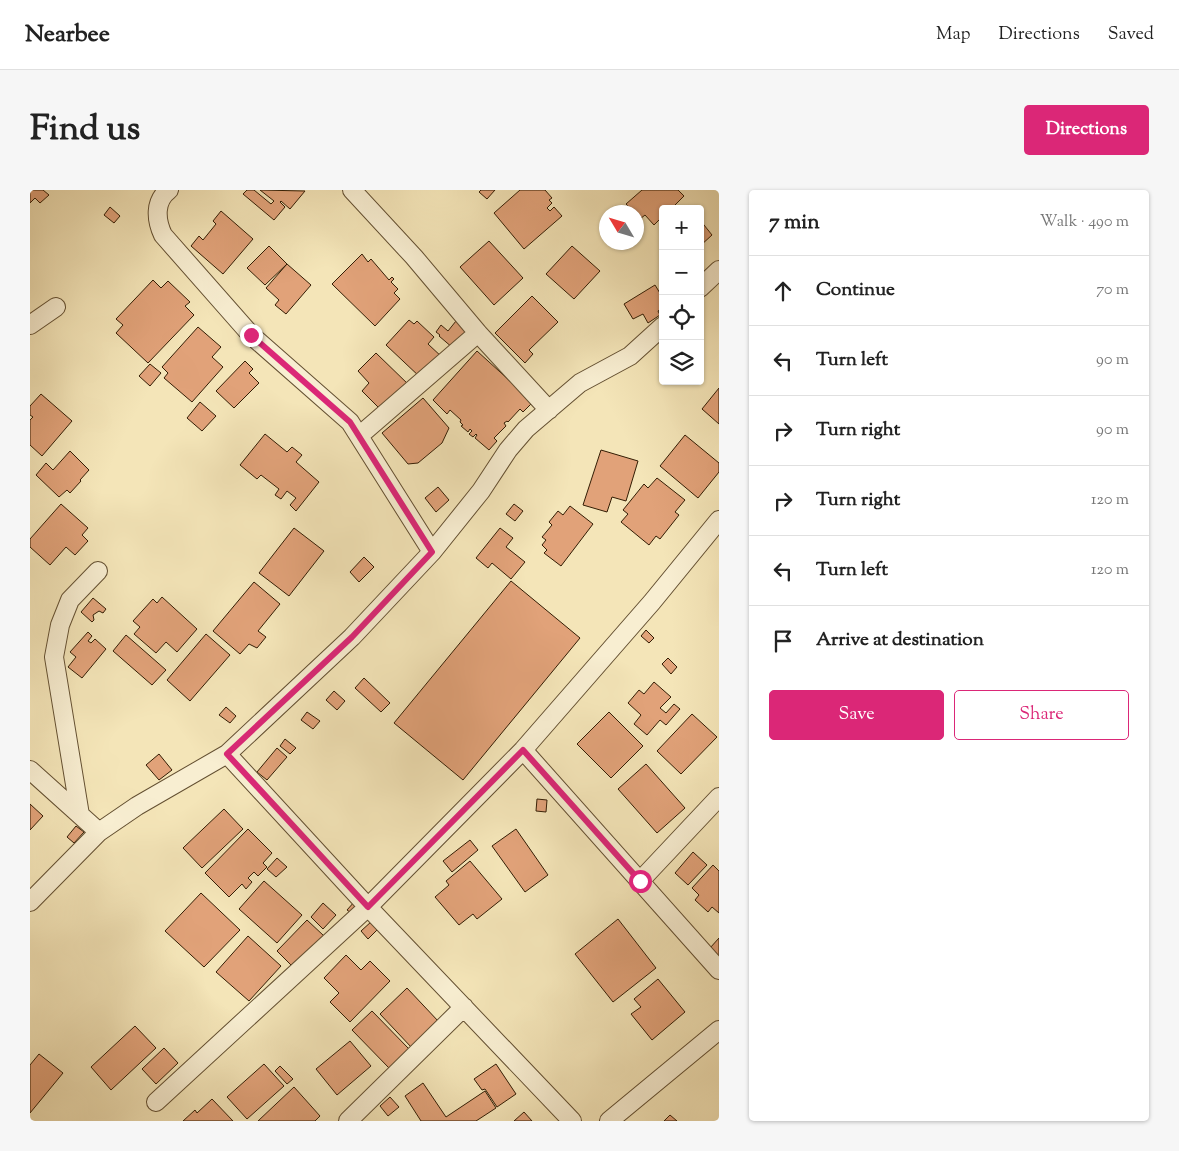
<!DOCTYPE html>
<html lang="en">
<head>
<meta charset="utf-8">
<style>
  :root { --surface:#fff; --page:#f6f6f6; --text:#222; --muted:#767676; --line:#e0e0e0; --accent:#db2777 }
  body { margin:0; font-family:"Sorts Mill Goudy",serif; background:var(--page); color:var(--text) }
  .controls { position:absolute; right:15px; top:15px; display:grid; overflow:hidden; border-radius:5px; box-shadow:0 1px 4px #0004 }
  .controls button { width:45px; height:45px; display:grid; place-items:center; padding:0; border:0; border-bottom:1px solid var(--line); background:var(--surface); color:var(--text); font:25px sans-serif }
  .compass { position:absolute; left:569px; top:15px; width:45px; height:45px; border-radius:50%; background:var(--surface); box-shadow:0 1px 4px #0004; rotate:308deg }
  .stop { position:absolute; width:15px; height:15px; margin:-11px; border:4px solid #db2777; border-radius:50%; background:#fff }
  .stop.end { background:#db2777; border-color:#fff; box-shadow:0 1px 5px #0008 }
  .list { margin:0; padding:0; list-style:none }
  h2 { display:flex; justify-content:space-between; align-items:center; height:65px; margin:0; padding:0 20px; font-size:21px }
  h2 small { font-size:16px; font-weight:400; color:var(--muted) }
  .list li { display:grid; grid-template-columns:32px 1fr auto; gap:15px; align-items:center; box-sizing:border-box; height:70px; padding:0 20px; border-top:1px solid var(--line) }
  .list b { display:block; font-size:19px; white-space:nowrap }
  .list em { font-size:16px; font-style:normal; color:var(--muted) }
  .actions { display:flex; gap:10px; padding:15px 20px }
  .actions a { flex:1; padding:11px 0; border:1px solid var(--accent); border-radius:5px; text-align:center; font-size:18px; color:var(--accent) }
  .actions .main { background:var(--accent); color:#fff }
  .icon { flex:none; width:28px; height:28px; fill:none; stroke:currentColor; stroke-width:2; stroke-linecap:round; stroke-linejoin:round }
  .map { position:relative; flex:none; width:689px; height:931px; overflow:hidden; border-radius:5px }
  header { display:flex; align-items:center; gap:30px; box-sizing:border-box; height:70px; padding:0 25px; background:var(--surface); border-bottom:1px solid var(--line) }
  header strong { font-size:24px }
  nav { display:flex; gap:28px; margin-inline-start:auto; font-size:18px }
  .intro { display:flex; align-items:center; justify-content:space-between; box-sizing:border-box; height:120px; padding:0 30px }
  h1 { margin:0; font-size:35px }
  .button { padding:12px 22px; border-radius:5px; background:var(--accent); color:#fff; font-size:18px; font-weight:700 }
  main { display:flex; gap:30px; padding:0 30px }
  aside { flex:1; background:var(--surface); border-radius:5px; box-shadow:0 1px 4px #0004 }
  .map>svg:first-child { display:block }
</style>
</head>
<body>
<header>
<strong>Nearbee</strong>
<nav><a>Map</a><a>Directions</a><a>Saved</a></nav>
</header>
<div class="intro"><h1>Find us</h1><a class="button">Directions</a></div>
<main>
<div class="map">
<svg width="689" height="931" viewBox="0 0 689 931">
  <rect width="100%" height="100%" fill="#f4e5b8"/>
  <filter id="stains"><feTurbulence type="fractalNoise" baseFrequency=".004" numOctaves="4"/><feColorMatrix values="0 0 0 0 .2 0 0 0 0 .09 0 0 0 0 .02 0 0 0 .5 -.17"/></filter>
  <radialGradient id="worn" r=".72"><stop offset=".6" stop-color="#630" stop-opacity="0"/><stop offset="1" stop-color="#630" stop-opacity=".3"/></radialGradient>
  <!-- building -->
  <path fill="#e1a279" stroke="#331d04" d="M 0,0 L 13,0 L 19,5 L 10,13 L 5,8 L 0,13 Z
    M 217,0 L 224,0 L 241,14 L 244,11 L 230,0 L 275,1 L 260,19 L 251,11 L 250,12 L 255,17 L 244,30 L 213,4 Z
    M 451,0 L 465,0 L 457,9 L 449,2 Z
    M 490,0 L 515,0 L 522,8 L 519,10 L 522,13 L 517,18 L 520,21 L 524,17 L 532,26 L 494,59 L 464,23 Z
    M 612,0 L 648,0 L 654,6 L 641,19 L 633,19 L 633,26 L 624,35 L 615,25 L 610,29 L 606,22 L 604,22 L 596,14 Z
    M 80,17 L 90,26 L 84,33 L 74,25 Z
    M 191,21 L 223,49 L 193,84 L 161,56 L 169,46 L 173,50 L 186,34 L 183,31 Z
    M 670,30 L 682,45 L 670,56 Z
    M 459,51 L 493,88 L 464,115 L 430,77 Z
    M 239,56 L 257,74 L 235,95 L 217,78 Z
    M 542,56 L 570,81 L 544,109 L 516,84 Z
    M 332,64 L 338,72 L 341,69 L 359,90 L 362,87 L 364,89 L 361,92 L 368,99 L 364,103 L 370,109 L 345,136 L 302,94 Z
    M 257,74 L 281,95 L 256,124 L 245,115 L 249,110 L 236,98 Z
    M 123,90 L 131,98 L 138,91 L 160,112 L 155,116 L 164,125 L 118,173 L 86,143 L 93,135 L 86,129 Z
    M 625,95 L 633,108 L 633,118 L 628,121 L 630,125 L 618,133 L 613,124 L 603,129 L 594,114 Z
    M 502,106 L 528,132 L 499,160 L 503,164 L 495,173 L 465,143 Z
    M 379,130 L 384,134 L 387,131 L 404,147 L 398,154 L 413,168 L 391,188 L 356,155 Z
    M 426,131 L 437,141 L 423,158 L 409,146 L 410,145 L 406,142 L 411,135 L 418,141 Z
    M 168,137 L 191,157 L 182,167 L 193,177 L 162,212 L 134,188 L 138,183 L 132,177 Z
    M 447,161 L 503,212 L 493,222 L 490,219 L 478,232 L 477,231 L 474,233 L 476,236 L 464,248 L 467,251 L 459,260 L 445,248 L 447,245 L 446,244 L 443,247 L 439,244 L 442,241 L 440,239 L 438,242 L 431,236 L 433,235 L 430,232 L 431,230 L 420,220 L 417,224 L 403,210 Z
    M 346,163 L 380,196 L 351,220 L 332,201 L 339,193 L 328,181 Z
    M 215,171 L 223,179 L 219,183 L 229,193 L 204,218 L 186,201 Z
    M 120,174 L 131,183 L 120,196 L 109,186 Z
    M 689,198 L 689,234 L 672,219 Z
    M 11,204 L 42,231 L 12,266 L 0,255 L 0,230 L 3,227 L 0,225 L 0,216 Z
    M 393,208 L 419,238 L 412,253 L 388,273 L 378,274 L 352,243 Z
    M 170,212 L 186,226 L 172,241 L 157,228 Z
    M 235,244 L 257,262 L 262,257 L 272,265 L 266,272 L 289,292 L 266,321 L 260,315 L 266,308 L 257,301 L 251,309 L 245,305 L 249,299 L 231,285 L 227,289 L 210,275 Z
    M 655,245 L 689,273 L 689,282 L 668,308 L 630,276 Z
    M 571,260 L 608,271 L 596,311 L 582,307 L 577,322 L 553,315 Z
    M 40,261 L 59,280 L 50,290 L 51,291 L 40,303 L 37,300 L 29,307 L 6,285 L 16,273 L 23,280 Z
    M 627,288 L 655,310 L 645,322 L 649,325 L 630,349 L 626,346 L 619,355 L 591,332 L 598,324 L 593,320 L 614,294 L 618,298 Z
    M 408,297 L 419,310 L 406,322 L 395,308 Z
    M 31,314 L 58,338 L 52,345 L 58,351 L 45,365 L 36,357 L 20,375 L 0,357 L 0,349 Z
    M 484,314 L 493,321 L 485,331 L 476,324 Z
    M 540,316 L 563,334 L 531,376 L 514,363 L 517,360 L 512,355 L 516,350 L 512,347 L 522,335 L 519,332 L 528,321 L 533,325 Z
    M 264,338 L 294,361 L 259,406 L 229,383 Z
    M 470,338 L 483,348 L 476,357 L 495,372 L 481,389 L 462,373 L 458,378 L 446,368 Z
    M 334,367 L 344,377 L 329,392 L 320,382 Z
    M 481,391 L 550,448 L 433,590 L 364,533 Z
    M 224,392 L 250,414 L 228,441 L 236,447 L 227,458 L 219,454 L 210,464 L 183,441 Z
    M 132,407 L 167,439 L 147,462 L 136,452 L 126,463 L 104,444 L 110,437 L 103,431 L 123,409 L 127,413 Z
    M 63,408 L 76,419 L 73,423 L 69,421 L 63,425 L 64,430 L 62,432 L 51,422 Z
    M 616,440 L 624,448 L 619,453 L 611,446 Z
    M 58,442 L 62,446 L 58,451 L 61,453 L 65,449 L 76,459 L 52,488 L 38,477 L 46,467 L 40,462 Z
    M 176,444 L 200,465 L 160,511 L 137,490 Z
    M 96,445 L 136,480 L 122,495 L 83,461 Z
    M 638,468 L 647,477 L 641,484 L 632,474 Z
    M 334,488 L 360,513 L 351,522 L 325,498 Z
    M 624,492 L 641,507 L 630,518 L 636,523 L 644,514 L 650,519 L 636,535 L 630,530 L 617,545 L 604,534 L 611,525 L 598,513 L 609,500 L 614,504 Z
    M 304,501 L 315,511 L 307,520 L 296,510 Z
    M 196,517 L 206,526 L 200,533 L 189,525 Z
    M 277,522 L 290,531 L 283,539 L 271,530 Z
    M 579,522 L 613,556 L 581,588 L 547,554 Z
    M 662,524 L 687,547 L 651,584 L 627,561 Z
    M 255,549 L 266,558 L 260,564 L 250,556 Z
    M 247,558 L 257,567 L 237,590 L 227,582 Z
    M 129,564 L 142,580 L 129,590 L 116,575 Z
    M 616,574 L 655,618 L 627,643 L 588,599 Z
    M 507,609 L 517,610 L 516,622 L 506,621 Z
    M 0,614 L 13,626 L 0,640 Z
    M 194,619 L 213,639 L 172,678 L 153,658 Z
    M 46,636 L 54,642 L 44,653 L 37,647 Z
    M 218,639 L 242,663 L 233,673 L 237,677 L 228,686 L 224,682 L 218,688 L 222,692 L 216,699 L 212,694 L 199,707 L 175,683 Z
    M 486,639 L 518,685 L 495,702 L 462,656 Z
    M 440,650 L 448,660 L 422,682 L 413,671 Z
    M 663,662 L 677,675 L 658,695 L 645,683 Z
    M 247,668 L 257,677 L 246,687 L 237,679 Z
    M 440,671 L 472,709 L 447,729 L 443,724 L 429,735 L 405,707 L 419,695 L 416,691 Z
    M 683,675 L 689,681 L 689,723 L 682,717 L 678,722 L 665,710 L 669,705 L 662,698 Z
    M 234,691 L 272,725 L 247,753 L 209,719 Z
    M 171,703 L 210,740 L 174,777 L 135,741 Z
    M 325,711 L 331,716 L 324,725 L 317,720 Z
    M 293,713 L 306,725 L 293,739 L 281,727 Z
    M 588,729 L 626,778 L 583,812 L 545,764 Z
    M 277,730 L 294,746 L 263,777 L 247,761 Z
    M 342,731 L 349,738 L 338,749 L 331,741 Z
    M 218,746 L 251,776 L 219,811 L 186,782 Z
    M 689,748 L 689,767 L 680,758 Z
    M 316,765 L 331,780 L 340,771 L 360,791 L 320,832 L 300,812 L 309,803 L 294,788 Z
    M 628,789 L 655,822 L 622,850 L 601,824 L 611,817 L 604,809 Z
    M 377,798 L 409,832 L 382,858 L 350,824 Z
    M 342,821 L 379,859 L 359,878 L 322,840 Z
    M 105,836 L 126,858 L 81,900 L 61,877 Z
    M 320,851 L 341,876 L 307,905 L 286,879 Z
    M 134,858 L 148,873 L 126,894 L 112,879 Z
    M 9,864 L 33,883 L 0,923 L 0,875 Z
    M 234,874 L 254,896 L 217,929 L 197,907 Z
    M 466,874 L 486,904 L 467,917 L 455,899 L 452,900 L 444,889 Z
    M 250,876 L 263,889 L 257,894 L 245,881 Z
    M 393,893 L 416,927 L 455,901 L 466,918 L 446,931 L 391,931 L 375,906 Z
    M 264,897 L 290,926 L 285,931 L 228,931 Z
    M 360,907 L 369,917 L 358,926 L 350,916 Z
    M 182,909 L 203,931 L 153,931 L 165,920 L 167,923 Z
    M 494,922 L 502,931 L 484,931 Z
    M 640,925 L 647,931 L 634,931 Z"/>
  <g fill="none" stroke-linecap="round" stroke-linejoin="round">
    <defs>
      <path id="street" d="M 139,0 C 124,11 126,30 133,45 L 221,145 L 320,232 L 402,362
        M 322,0 L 384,67 L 448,143 L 519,220
        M 670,98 L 689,80
        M 0,135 L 26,117
        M 329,246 L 448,143
        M 493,560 L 689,780
        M 197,564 L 338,717 L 542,931
        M 0,580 L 69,642
        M 50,625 L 24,467 L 30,435 L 40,410 L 68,381
        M 610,691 L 689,607
        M 0,712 L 69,642 L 107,616 L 197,564 L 322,447 L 402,362 L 451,301 L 478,260 L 496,239 L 550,193 L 600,166 L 633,136
        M 126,912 L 338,717 L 493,560 L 622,412 L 689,330
        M 318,931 L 434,817
        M 579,931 L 689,840"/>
    </defs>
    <!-- street casing -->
    <use href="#street" stroke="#634f31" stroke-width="20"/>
    <!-- street -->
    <use href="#street" stroke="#f8eed1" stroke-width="18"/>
  </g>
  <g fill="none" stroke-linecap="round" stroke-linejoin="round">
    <!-- route -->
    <path stroke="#db2777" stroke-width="6" d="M 221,145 L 320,232 L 402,362 L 322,447 L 197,564 L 338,717 L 493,560 L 610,691"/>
  </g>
  <rect width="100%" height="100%" filter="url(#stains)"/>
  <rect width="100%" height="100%" fill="url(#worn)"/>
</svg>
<div class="controls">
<button>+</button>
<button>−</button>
<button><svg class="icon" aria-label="locate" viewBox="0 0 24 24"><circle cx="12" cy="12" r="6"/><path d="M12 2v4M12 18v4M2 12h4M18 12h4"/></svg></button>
<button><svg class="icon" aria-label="layers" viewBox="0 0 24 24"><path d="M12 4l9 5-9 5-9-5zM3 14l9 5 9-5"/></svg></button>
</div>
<svg class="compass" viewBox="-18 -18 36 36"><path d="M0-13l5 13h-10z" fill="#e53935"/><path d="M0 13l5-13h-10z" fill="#767676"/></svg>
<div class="stop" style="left:610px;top:691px"></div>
<div class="stop end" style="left:221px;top:145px"></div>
</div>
<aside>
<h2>7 min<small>Walk · 490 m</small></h2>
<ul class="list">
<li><svg class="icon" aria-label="ahead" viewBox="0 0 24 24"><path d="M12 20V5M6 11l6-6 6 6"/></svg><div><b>Continue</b></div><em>70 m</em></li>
<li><svg class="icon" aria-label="left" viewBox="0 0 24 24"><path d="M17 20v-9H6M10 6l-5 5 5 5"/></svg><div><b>Turn left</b></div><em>90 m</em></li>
<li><svg class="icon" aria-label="right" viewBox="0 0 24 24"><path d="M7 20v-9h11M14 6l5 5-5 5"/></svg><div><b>Turn right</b></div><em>90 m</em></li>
<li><svg class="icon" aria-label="right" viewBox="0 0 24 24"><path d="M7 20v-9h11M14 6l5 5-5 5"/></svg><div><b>Turn right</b></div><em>120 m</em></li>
<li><svg class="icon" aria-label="left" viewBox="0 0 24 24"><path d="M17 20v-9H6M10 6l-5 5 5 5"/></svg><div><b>Turn left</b></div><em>120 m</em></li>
<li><svg class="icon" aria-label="arrive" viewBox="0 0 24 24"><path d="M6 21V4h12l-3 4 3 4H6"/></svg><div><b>Arrive at destination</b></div></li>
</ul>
<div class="actions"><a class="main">Save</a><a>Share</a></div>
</aside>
</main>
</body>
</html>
